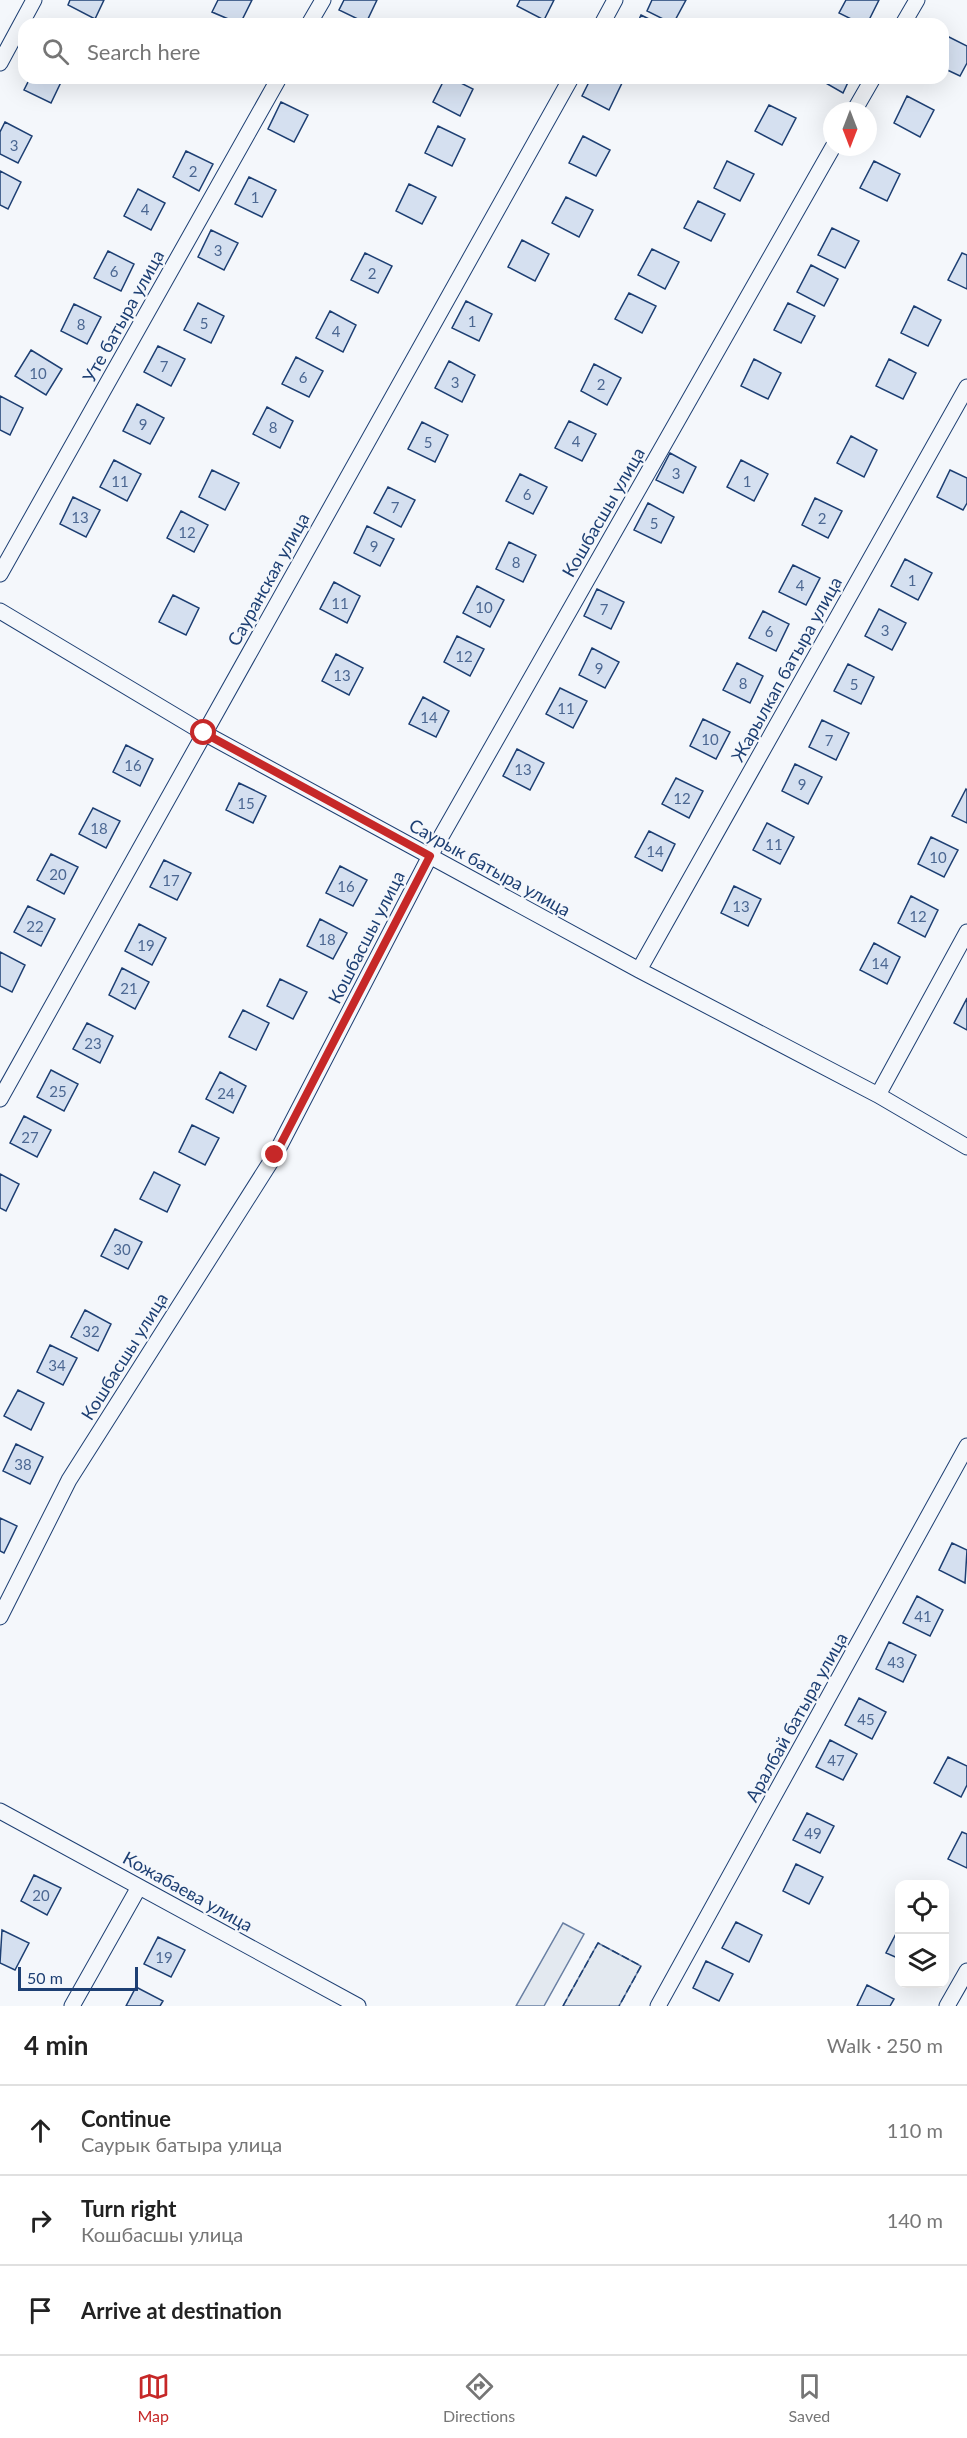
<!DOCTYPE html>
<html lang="en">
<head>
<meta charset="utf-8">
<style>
  :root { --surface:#fff; --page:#f6f6f6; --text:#222; --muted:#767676; --line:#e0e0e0; --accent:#c62828 }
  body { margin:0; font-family:Lato,sans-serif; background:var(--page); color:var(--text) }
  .controls { position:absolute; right:18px; bottom:18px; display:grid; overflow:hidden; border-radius:12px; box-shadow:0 6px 24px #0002 }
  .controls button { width:54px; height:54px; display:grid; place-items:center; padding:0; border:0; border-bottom:2px solid var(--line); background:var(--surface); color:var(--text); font:30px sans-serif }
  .compass { position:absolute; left:823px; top:102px; width:54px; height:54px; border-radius:50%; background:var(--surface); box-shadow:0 6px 24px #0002; rotate:180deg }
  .scale { position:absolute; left:18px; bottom:15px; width:120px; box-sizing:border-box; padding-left:6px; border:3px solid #1d3f73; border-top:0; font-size:16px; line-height:21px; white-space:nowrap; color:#1d3f73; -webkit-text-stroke:4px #f4f7fb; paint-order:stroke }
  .stop { position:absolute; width:18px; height:18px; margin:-14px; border:4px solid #c62828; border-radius:50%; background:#fff }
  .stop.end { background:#c62828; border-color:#fff; box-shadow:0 2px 6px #0008 }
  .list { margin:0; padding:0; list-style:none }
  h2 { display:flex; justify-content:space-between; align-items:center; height:78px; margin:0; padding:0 24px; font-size:26px }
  h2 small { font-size:20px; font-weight:400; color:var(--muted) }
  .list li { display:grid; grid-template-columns:39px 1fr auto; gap:18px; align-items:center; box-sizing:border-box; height:90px; padding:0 24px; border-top:2px solid var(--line) }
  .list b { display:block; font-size:22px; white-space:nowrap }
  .list p { margin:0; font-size:20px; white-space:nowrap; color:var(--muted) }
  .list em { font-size:20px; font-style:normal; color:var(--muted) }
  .icon { flex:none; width:33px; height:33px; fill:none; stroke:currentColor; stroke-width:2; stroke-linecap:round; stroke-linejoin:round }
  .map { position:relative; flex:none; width:967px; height:2006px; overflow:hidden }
  .search { position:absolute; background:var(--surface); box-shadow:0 6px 24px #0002; left:18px; right:18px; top:18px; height:66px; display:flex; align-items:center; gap:15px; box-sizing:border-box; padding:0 21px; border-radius:18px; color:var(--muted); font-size:22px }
  .sheet { height:348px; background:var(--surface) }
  nav { display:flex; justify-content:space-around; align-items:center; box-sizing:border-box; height:84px; border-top:2px solid var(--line); background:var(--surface); font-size:16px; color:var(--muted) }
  nav a { display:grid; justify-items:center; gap:3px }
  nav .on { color:var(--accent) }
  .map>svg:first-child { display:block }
</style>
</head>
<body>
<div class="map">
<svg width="967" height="2006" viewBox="0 0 967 2006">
  <rect width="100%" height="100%" fill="#f4f7fb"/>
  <!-- green -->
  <path fill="#e3e9f0" stroke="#687fa3" stroke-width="1.5" d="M 563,1923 L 584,1934 L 544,2006 L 516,2006 Z
    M 598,1943 L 641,1966 L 619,2006 L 563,2006 Z"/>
  <!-- building -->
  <path fill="#d5e0f0" stroke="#1d3f73" stroke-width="1.5" d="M 70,0 L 104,0 L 95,19 L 68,5 Z
    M 218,0 L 252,0 L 240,24 L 212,12 Z
    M 344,0 L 377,0 L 366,23 L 339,10 Z
    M 520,0 L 554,0 L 544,20 L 517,6 Z
    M 652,0 L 686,0 L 673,24 L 647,11 Z
    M 846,0 L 879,0 L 867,24 L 861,24 L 839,13 Z
    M 641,15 L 659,24 L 637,24 Z
    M 947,36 L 967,46 L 967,63 L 960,76 L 943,68 L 943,44 Z
    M 30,78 L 63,78 L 51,103 L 24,90 Z
    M 445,78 L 451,78 L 473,89 L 460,116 L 433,102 Z
    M 591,78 L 613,78 L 622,83 L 609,110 L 582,96 Z
    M 817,78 L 850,78 L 843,93 Z
    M 907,96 L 934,110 L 920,137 L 894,123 Z
    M 281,102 L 308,115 L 294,142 L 268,129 Z
    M 769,105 L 796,118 L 782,145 L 755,131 Z
    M 5,122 L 32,136 L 18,163 L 0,154 L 0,132 Z
    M 438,126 L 465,139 L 452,166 L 425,153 Z
    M 583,136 L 610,150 L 596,176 L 569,163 Z
    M 186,151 L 213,164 L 199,191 L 173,177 Z
    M 727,161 L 754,174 L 740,201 L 714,188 Z
    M 874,161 L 900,174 L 887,201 L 860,188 Z
    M 0,171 L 21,182 L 8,209 L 0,205 Z
    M 249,177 L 276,190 L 262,217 L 235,204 Z
    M 409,184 L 436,197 L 422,224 L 396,211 Z
    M 138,189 L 165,203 L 151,230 L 124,216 Z
    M 566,197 L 593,210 L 579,237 L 552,223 Z
    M 698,201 L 725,214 L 711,241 L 684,228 Z
    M 832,228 L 859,241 L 845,268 L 818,255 Z
    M 211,230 L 238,243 L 224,270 L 198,257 Z
    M 522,240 L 549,254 L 535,281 L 508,267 Z
    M 652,249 L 679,262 L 665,289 L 638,275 Z
    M 108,251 L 134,264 L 121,291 L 94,278 Z
    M 365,253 L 392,266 L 378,293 L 351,280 Z
    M 962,253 L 967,255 L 967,289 L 948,280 Z
    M 811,265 L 838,279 L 824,306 L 797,292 Z
    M 629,293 L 656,306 L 642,333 L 615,319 Z
    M 466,301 L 492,314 L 479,341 L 452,328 Z
    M 198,303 L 224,316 L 211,343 L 184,330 Z
    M 788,303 L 815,316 L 801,343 L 774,330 Z
    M 74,304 L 101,317 L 87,344 L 61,331 Z
    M 914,306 L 941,320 L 928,346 L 901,333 Z
    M 330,311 L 356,325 L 343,352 L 316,338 Z
    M 158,346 L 185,359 L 171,386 L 144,372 Z
    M 31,350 L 62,369 L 46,395 L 15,376 Z
    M 296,357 L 323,371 L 309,397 L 282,384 Z
    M 754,359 L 781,373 L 768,399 L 741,386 Z
    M 889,359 L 916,373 L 903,399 L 876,386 Z
    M 449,361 L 475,375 L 462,402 L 435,388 Z
    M 594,364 L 621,378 L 607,405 L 581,391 Z
    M 0,396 L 23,408 L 10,435 L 0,430 Z
    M 137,404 L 164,418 L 150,444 L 123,431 Z
    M 267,407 L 293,421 L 280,448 L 253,434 Z
    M 569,421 L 596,434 L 582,461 L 555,448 Z
    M 422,422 L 448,435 L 435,462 L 408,449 Z
    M 851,436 L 877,450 L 864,477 L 837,463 Z
    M 670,453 L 696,467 L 683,493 L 656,480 Z
    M 114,460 L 141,474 L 127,501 L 100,487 Z
    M 741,460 L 768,474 L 754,501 L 727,487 Z
    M 212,470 L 239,483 L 225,510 L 199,497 Z
    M 950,470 L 967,478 L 967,503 L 963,510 L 937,497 Z
    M 520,474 L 547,487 L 533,514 L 506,501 Z
    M 388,487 L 415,500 L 401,527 L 374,513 Z
    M 73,497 L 100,510 L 86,537 L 60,524 Z
    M 815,498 L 842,511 L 828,538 L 802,525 Z
    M 648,503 L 674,517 L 661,543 L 634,530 Z
    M 181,511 L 208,525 L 194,552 L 167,538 Z
    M 367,526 L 394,539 L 380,566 L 354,553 Z
    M 509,542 L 536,555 L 523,582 L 496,569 Z
    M 905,559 L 932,573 L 918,600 L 891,586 Z
    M 793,565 L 820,578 L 806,605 L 779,592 Z
    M 334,582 L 360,596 L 347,623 L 320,609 Z
    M 477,586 L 504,600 L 490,627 L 463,613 Z
    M 597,589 L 624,602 L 611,629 L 584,616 Z
    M 173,595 L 199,608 L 186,635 L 159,622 Z
    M 879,609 L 906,623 L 892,650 L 865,636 Z
    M 763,611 L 789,624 L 776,651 L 749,638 Z
    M 457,636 L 484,649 L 470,676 L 444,662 Z
    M 592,648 L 619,662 L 605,688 L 579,675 Z
    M 336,654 L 363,668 L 349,695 L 322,681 Z
    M 737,663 L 763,676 L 750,703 L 723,690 Z
    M 848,664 L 874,677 L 861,704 L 834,691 Z
    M 560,688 L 587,701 L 573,728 L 546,714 Z
    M 423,697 L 449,711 L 436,737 L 409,724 Z
    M 703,719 L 730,732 L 716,759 L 690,746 Z
    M 822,720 L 849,733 L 836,760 L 809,747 Z
    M 126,745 L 153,759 L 140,786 L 113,772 Z
    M 517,749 L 544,763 L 530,790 L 503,776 Z
    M 795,764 L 822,777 L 808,804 L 782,791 Z
    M 676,778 L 703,791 L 689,818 L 662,804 Z
    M 239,783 L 266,796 L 253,823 L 226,810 Z
    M 966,789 L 967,790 L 967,823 L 952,816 Z
    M 93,808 L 120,821 L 106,848 L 79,834 Z
    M 767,823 L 794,837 L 780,864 L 753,850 Z
    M 649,831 L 675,844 L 662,871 L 635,857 Z
    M 931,837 L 958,850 L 944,877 L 918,864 Z
    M 51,854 L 78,867 L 64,894 L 37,880 Z
    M 164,860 L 191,873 L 177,900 L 150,887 Z
    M 340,866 L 367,880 L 353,906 L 326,893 Z
    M 734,886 L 761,899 L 748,926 L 721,913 Z
    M 911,896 L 938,910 L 925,937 L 898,923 Z
    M 28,906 L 55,919 L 41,946 L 14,932 Z
    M 320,919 L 347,933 L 333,959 L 307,946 Z
    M 139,924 L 166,938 L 152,965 L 125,951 Z
    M 874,943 L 900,957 L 887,984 L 860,970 Z
    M 0,952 L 25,965 L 12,992 L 0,986 Z
    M 122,968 L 149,982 L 135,1009 L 109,995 Z
    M 280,979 L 307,992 L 293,1019 L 267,1006 Z
    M 967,998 L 967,1030 L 954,1023 Z
    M 243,1010 L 269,1023 L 256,1050 L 229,1037 Z
    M 87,1023 L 113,1036 L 100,1063 L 73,1049 Z
    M 51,1070 L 78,1084 L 64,1111 L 37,1097 Z
    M 220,1072 L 246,1086 L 233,1113 L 206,1099 Z
    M 24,1116 L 51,1130 L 37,1157 L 10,1143 Z
    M 192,1125 L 219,1138 L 205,1165 L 179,1152 Z
    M 154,1172 L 180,1185 L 167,1212 L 140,1199 Z
    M 0,1174 L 19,1184 L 6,1211 L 0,1208 Z
    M 115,1229 L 142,1242 L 128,1269 L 101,1256 Z
    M 85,1310 L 111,1324 L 98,1351 L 71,1337 Z
    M 50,1345 L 77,1358 L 63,1385 L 37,1372 Z
    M 18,1390 L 44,1403 L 31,1430 L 4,1416 Z
    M 16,1444 L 43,1457 L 30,1484 L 3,1471 Z
    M 0,1518 L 17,1526 L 4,1553 L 0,1551 Z
    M 952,1543 L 967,1550 L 965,1583 L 939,1570 Z
    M 917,1596 L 943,1610 L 930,1636 L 903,1623 Z
    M 889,1642 L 916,1655 L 903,1682 L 876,1669 Z
    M 859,1698 L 886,1712 L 872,1739 L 845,1725 Z
    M 830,1740 L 857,1754 L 843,1780 L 816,1767 Z
    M 948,1757 L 967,1766 L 967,1785 L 961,1797 L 934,1783 Z
    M 807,1813 L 834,1826 L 820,1853 L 793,1840 Z
    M 962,1832 L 967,1834 L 967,1868 L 948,1859 Z
    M 796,1864 L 823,1877 L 809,1904 L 783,1891 Z
    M 34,1875 L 61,1888 L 47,1915 L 21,1901 Z
    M 736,1922 L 762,1935 L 749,1962 L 722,1948 Z
    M 900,1926 L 900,1959 L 886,1953 Z
    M 2,1930 L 29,1943 L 15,1970 L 0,1963 Z
    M 158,1937 L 185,1950 L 171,1977 L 144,1964 Z
    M 706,1961 L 733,1974 L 719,2001 L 693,1988 Z
    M 867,1985 L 894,1999 L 890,2006 L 857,2006 Z
    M 136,1987 L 163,2001 L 160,2006 L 126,2006 Z"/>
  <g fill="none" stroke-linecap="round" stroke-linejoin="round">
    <defs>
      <path id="street" d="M 309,24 L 323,0
        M 602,24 L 615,0
        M 903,24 L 917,0
        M 0,63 L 34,0
        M 854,111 L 873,78
        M 0,574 L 279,78
        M 0,611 L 204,733 L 639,970 L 878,1095 L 967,1147
        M 639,970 L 967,387
        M 878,1095 L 967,932
        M 0,1099 L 571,78
        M 0,1617 L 69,1480 L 275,1155 L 430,856 L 833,147
        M 0,1811 L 358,2006
        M 72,2006 L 139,1887
        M 658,2006 L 967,1446
        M 947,2006 L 967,1971"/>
    </defs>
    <!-- street casing -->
    <use href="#street" stroke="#1d3f73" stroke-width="17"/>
    <!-- street -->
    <use href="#street" stroke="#f4f7fb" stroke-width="15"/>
    <!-- fence -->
    <path stroke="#1d3f73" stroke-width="1.5" stroke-dasharray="8 3" stroke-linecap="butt" d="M 563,2006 L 598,1943 L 641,1966 L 619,2006"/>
  </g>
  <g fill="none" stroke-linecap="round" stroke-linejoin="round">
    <!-- route -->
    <path stroke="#c62828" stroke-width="8" d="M 204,733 L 430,856 L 275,1155"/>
  </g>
  <g text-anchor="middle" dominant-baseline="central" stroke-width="4.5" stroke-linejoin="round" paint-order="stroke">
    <!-- number labels -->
    <g font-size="15" fill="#4b6792">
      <text x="14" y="145">3</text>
      <text x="193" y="171">2</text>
      <text x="255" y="197">1</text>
      <text x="145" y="209">4</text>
      <text x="218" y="250">3</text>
      <text x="114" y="271">6</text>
      <text x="372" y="273">2</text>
      <text x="472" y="321">1</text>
      <text x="204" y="323">5</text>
      <text x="81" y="324">8</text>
      <text x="336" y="331">4</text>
      <text x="164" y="366">7</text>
      <text x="38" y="373">10</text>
      <text x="303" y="377">6</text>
      <text x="455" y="382">3</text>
      <text x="601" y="384">2</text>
      <text x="143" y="424">9</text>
      <text x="273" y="427">8</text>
      <text x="576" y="441">4</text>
      <text x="428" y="442">5</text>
      <text x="676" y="473">3</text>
      <text x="120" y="481">11</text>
      <text x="747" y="481">1</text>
      <text x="527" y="494">6</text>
      <text x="395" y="507">7</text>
      <text x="80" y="517">13</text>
      <text x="822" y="518">2</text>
      <text x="654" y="523">5</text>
      <text x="187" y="532">12</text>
      <text x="374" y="546">9</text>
      <text x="516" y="562">8</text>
      <text x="912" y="580">1</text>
      <text x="800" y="585">4</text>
      <text x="340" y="603">11</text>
      <text x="484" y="607">10</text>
      <text x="604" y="609">7</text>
      <text x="885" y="630">3</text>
      <text x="769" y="631">6</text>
      <text x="464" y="656">12</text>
      <text x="599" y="668">9</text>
      <text x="342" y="675">13</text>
      <text x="743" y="683">8</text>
      <text x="854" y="684">5</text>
      <text x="566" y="708">11</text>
      <text x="429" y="717">14</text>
      <text x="710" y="739">10</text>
      <text x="829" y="740">7</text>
      <text x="133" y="765">16</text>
      <text x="523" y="769">13</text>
      <text x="802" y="784">9</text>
      <text x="682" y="798">12</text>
      <text x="246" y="803">15</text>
      <text x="99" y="828">18</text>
      <text x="774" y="844">11</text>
      <text x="655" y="851">14</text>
      <text x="938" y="857">10</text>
      <text x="58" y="874">20</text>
      <text x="171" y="880">17</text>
      <text x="346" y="886">16</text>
      <text x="741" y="906">13</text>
      <text x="918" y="916">12</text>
      <text x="35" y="926">22</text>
      <text x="327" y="939">18</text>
      <text x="146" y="945">19</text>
      <text x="880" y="963">14</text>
      <text x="129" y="988">21</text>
      <text x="93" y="1043">23</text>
      <text x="58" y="1091">25</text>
      <text x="226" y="1093">24</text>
      <text x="30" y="1137">27</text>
      <text x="122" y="1249">30</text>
      <text x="91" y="1331">32</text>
      <text x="57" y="1365">34</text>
      <text x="23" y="1464">38</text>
      <text x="923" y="1616">41</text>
      <text x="896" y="1662">43</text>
      <text x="866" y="1719">45</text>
      <text x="836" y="1760">47</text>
      <text x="813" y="1833">49</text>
      <text x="41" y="1895">20</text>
      <text x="164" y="1957">19</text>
    </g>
    <!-- street labels -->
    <g font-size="18" fill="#1d3f73" stroke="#f4f7fb">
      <text transform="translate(123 316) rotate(-61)">Уте батыра улица</text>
      <text transform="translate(603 512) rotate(-60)">Кошбасшы улица</text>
      <text transform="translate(268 579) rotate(-61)">Сауранская улица</text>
      <text transform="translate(786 669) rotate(-61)">Жарылкап батыра улица</text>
      <text transform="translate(490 867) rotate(29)">Саурык батыра улица</text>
      <text transform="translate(366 937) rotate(-63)">Кошбасшы улица</text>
      <text transform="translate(124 1356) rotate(-58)">Кошбасшы улица</text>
      <text transform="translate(796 1717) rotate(-61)">Аралбай батыра улица</text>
      <text transform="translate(188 1891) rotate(29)">Кожабаева улица</text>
    </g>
  </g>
</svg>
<div class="controls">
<button><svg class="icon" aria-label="locate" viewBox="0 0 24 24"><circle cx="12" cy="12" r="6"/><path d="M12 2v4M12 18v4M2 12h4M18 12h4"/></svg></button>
<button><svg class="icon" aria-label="layers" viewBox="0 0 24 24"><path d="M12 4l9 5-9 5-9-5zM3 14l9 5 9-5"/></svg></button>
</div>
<svg class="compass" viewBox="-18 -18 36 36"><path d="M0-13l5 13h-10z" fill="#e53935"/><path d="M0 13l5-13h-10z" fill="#767676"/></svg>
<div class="scale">50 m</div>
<div class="stop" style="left:204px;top:733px"></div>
<div class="stop end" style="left:275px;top:1155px"></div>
<div class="search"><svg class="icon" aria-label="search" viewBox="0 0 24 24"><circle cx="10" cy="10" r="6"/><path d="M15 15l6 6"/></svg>Search here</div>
</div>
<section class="sheet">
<h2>4 min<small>Walk · 250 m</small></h2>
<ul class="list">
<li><svg class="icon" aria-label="ahead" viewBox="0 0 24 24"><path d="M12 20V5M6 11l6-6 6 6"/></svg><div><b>Continue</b><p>Саурык батыра улица</p></div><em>110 m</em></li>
<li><svg class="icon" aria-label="right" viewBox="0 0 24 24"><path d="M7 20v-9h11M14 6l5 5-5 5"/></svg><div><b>Turn right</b><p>Кошбасшы улица</p></div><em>140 m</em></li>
<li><svg class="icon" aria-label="arrive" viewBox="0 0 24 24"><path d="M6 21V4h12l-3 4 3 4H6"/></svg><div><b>Arrive at destination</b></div></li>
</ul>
</section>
<nav>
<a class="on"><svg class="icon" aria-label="map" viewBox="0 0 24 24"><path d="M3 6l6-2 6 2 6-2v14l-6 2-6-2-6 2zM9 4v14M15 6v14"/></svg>Map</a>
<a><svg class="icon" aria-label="directions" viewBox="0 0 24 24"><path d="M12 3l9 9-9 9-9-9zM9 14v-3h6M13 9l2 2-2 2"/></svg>Directions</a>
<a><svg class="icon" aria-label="saved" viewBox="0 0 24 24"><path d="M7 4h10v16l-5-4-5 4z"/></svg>Saved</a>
</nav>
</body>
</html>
